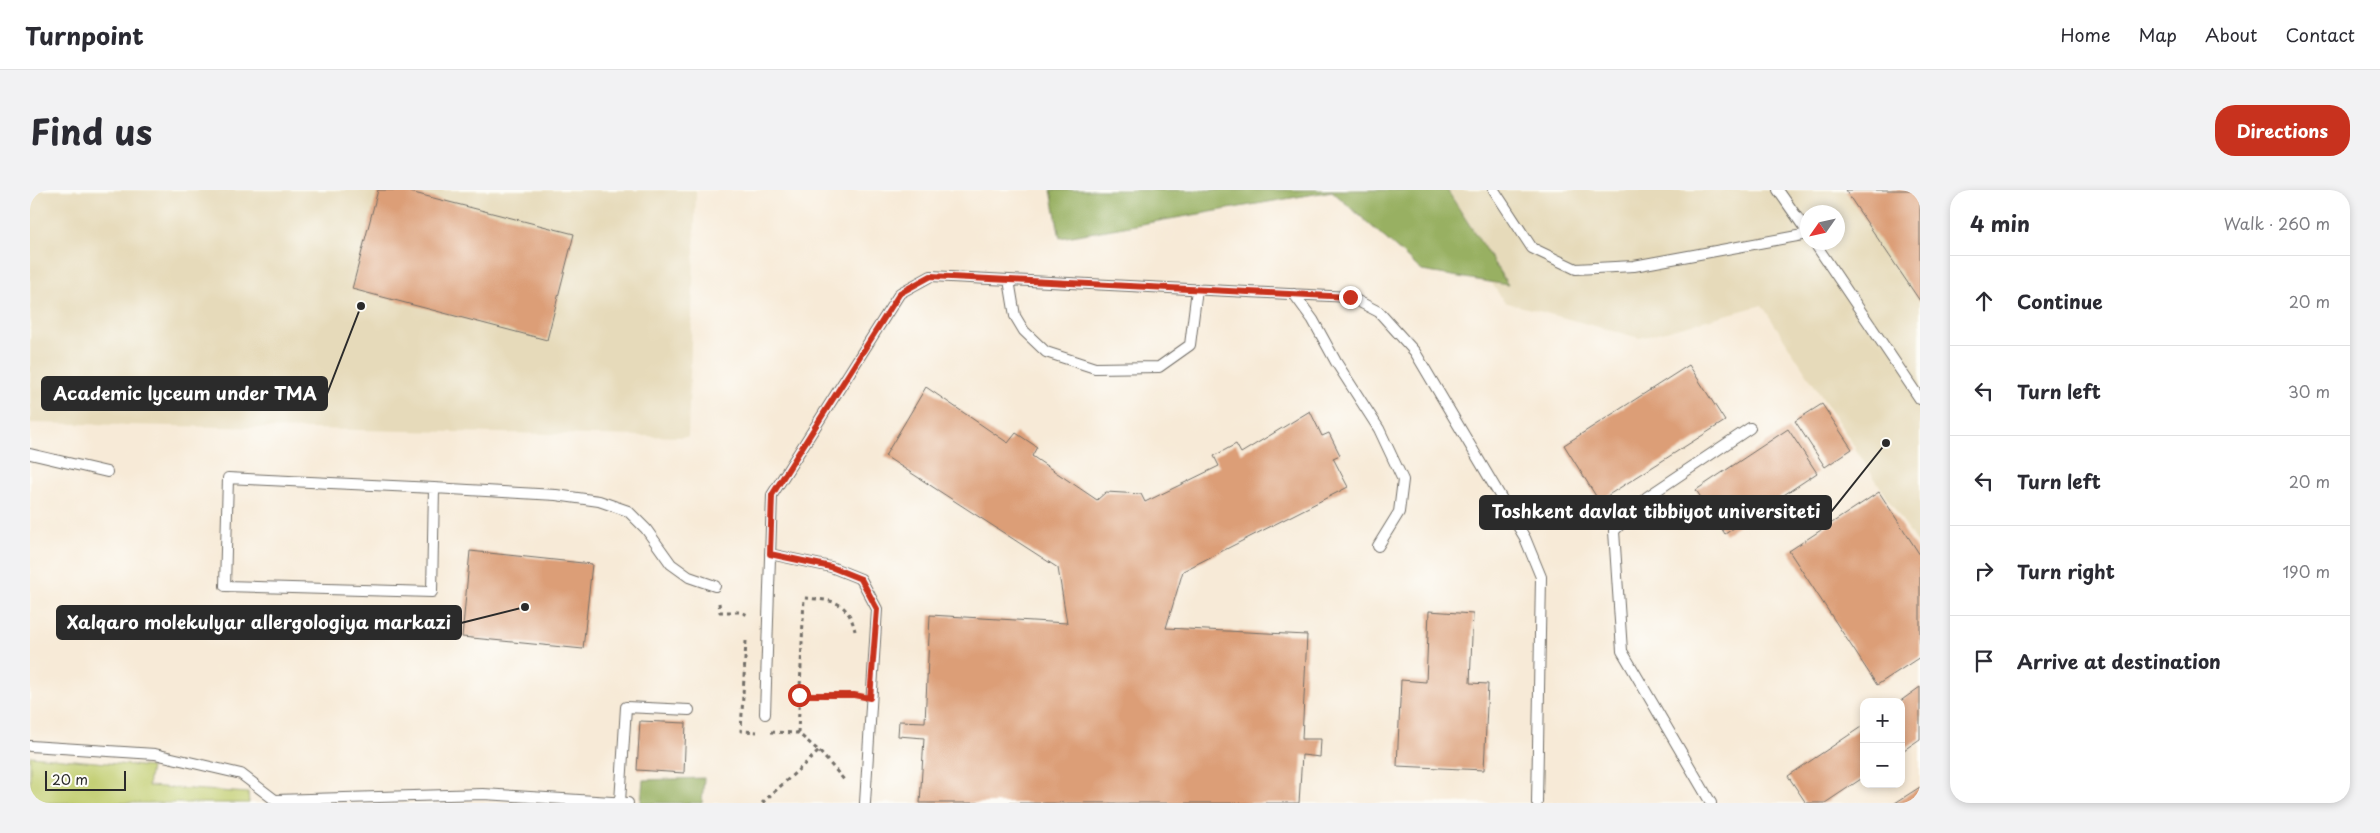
<!DOCTYPE html>
<html lang="en">
<head>
<meta charset="utf-8">
<style>
  :root { --surface:#fff; --page:#f2f2f3; --text:#2b2b33; --muted:#7c7c81; --line:#e1e1e2; --accent:#c8321e }
  body { margin:0; font-family:"Playpen Sans",sans-serif; background:var(--page); color:var(--text) }
  .controls { position:absolute; right:15px; bottom:15px; display:grid; overflow:hidden; border-radius:10px; box-shadow:0 2px 8px #0003 }
  .controls button { width:45px; height:45px; display:grid; place-items:center; padding:0; border:0; border-bottom:1px solid var(--line); background:var(--surface); color:var(--text); font:25px sans-serif }
  .compass { position:absolute; left:1770px; top:15px; width:45px; height:45px; border-radius:50%; background:var(--surface); box-shadow:0 2px 8px #0003; rotate:236deg }
  .scale { position:absolute; left:15px; bottom:12px; width:81px; box-sizing:border-box; padding-left:5px; border:2px solid #2b2b2b; border-top:0; font-size:14px; line-height:18px; white-space:nowrap; color:#2b2b2b; -webkit-text-stroke:4px #fdfcf7; paint-order:stroke }
  .stop { position:absolute; width:15px; height:15px; margin:-11px; border:4px solid #c8321e; border-radius:50%; background:#fff }
  .stop.end { background:#c8321e; border-color:#fff; box-shadow:0 1px 5px #0008 }
  .list { margin:0; padding:0; list-style:none }
  h2 { display:flex; justify-content:space-between; align-items:center; height:65px; margin:0; padding:0 20px; font-size:21px }
  h2 small { font-size:16px; font-weight:400; color:var(--muted) }
  .list li { display:grid; grid-template-columns:32px 1fr auto; gap:15px; align-items:center; box-sizing:border-box; height:90px; padding:0 20px; border-top:1px solid var(--line) }
  .list b { display:block; font-size:19px; white-space:nowrap }
  .list em { font-size:16px; font-style:normal; color:var(--muted) }
  .icon { flex:none; width:28px; height:28px; fill:none; stroke:currentColor; stroke-width:2; stroke-linecap:round; stroke-linejoin:round }
  .map { position:relative; flex:none; width:1890px; height:613px; overflow:hidden; border-radius:20px }
  header { display:flex; align-items:center; gap:30px; box-sizing:border-box; height:70px; padding:0 25px; background:var(--surface); border-bottom:1px solid var(--line) }
  header strong { font-size:24px }
  nav { display:flex; gap:28px; margin-inline-start:auto; font-size:18px }
  .intro { display:flex; align-items:center; justify-content:space-between; box-sizing:border-box; height:120px; padding:0 30px }
  h1 { margin:0; font-size:35px }
  .button { padding:12px 22px; border-radius:20px; background:var(--accent); color:#fff; font-size:18px; font-weight:700 }
  main { display:flex; gap:30px; padding:0 30px }
  aside { flex:1; background:var(--surface); border-radius:20px; box-shadow:0 2px 8px #0003 }
  .map>svg:first-child { display:block }
</style>
</head>
<body>
<header>
<strong>Turnpoint</strong>
<nav><a>Home</a><a>Map</a><a>About</a><a>Contact</a></nav>
</header>
<div class="intro"><h1>Find us</h1><a class="button">Directions</a></div>
<main>
<div class="map">
<svg width="1890" height="613" viewBox="0 0 1890 613">
  <rect width="100%" height="100%" fill="#fdfcf7"/>
  <filter id="ink" filterUnits="userSpaceOnUse"><feTurbulence type="fractalNoise" baseFrequency=".02" numOctaves="2"/><feDisplacementMap in="SourceGraphic" scale="10" xChannelSelector="R" yChannelSelector="G"/><feConvolveMatrix kernelMatrix="1 2 1 2 8 2 1 2 1" color-interpolation-filters="sRGB"/></filter>
  <filter id="wash" filterUnits="userSpaceOnUse"><feTurbulence type="fractalNoise" baseFrequency=".0096" numOctaves="4" result="noise"/><feDisplacementMap in="SourceGraphic" scale="20" xChannelSelector="R" yChannelSelector="G"/><feGaussianBlur stdDeviation="1.12" result="paint"/><feColorMatrix in="noise" values="0 0 0 0 0 0 0 0 0 0 0 0 0 0 0 0 0 1.4 0 .05"/><feComposite in="paint" operator="in"/></filter>
  <g filter="url(#wash)">
    <rect width="100%" height="100%" fill="#f7ead7"/>
    <!-- built -->
    <path fill="#e6daba" fill-rule="evenodd" d="M 0,0 L 666,0 L 658,247 L 0,233 Z
      M 1402,0 L 1890,0 L 1890,358 L 1732,115 L 1610,148 L 1474,112 ZM 1778,22 L 1808,22 L 1808,52 L 1778,52 Z"/>
    <!-- green -->
    <path fill="#c1cd6f" stroke="#767c4d" d="M 0,566 L 121,577 L 118,596 L 218,603 L 219,613 L 0,613 Z"/>
    <!-- forest -->
    <path fill="#98b062" stroke="#626e46" d="M 1021,0 L 1417,0 L 1478,95 L 1392,81 L 1302,1 L 1030,48 Z
      M 674,588 L 672,613 L 611,613 L 613,590 Z"/>
    <g id="blocks">
      <!-- building -->
      <path fill="#dc9e77" d="M 348,0 L 381,0 L 380,2 L 544,44 L 517,150 L 322,99 Z
        M 1815,0 L 1890,0 L 1890,111 Z
        M 1659,175 L 1695,231 L 1569,311 L 1534,255 Z
        M 896,197 L 978,253 L 986,243 L 1007,257 L 1002,266 L 1067,310 L 1076,302 L 1111,304 L 1115,312 L 1189,276 L 1184,266 L 1206,254 L 1211,263 L 1280,221 L 1292,246 L 1299,243 L 1310,265 L 1303,268 L 1318,297 L 1153,381 L 1136,438 L 1277,445 L 1272,549 L 1291,549 L 1290,567 L 1272,565 L 1269,613 L 890,613 L 894,548 L 868,546 L 869,531 L 895,532 L 900,425 L 1037,433 L 1028,378 L 855,266 Z
        M 1792,214 L 1822,259 L 1795,277 L 1765,231 Z
        M 1758,239 L 1787,283 L 1695,344 L 1666,300 Z
        M 1849,302 L 1890,365 L 1890,467 L 1847,495 L 1759,361 Z
        M 440,361 L 562,374 L 553,459 L 432,447 Z
        M 1399,421 L 1443,424 L 1440,493 L 1458,494 L 1454,580 L 1367,576 L 1371,490 L 1396,492 Z
        M 1890,497 L 1890,549 L 1871,562 L 1871,512 L 1869,512 Z
        M 610,531 L 656,533 L 654,583 L 607,580 Z
        M 1834,535 L 1834,587 L 1795,613 L 1776,613 L 1758,586 Z
        M 1890,597 L 1890,613 L 1865,613 Z"/>
    </g>
  </g>
  <g filter="url(#ink)">
    <use href="#blocks" fill-opacity="0" stroke="#726e67" stroke-width="1"/>
    <g fill="none" stroke-linecap="round" stroke-linejoin="round">
      <defs>
        <path id="service" d="M 1464,0 L 1502,58 L 1546,79 L 1604,76 L 1778,44
          M 1748,0 L 1778,43
          M 1784,52 L 1890,209
          M 979,90 L 985,126 L 994,141 L 1016,162 L 1065,178 L 1129,177 L 1160,155 L 1167,99
          M 1264,104 L 1283,130 L 1306,172 L 1349,239 L 1373,290 L 1369,322 L 1348,356
          M 0,264 L 77,282
          M 198,288 L 404,298 L 402,402 L 195,396 Z
          M 404,298 L 526,305 L 569,311 L 598,321 L 616,339 L 641,374 L 659,387 L 685,396
          M 740,364 L 801,377 L 831,389 L 847,419 L 835,613
          M 735,524 L 742,305 L 870,103 L 901,86 L 1320,107 L 1349,122 L 1385,162 L 1495,348 L 1511,387 L 1507,613
          M 0,556 L 125,564 L 211,584 L 245,610 L 453,604 L 598,613
          M 590,612 L 596,517 L 659,520
          M 1681,613 L 1592,461 L 1584,341 L 1617,307 L 1720,238"/>
      </defs>
      <!-- service casing -->
      <use href="#service" stroke="#726e67" stroke-width="12"/>
      <!-- path -->
      <path stroke="#726e67" stroke-width="3" stroke-dasharray="4 4" stroke-linecap="butt" d="M 689,413 L 690,422 L 711,422 L 718,425
        M 716,451 L 711,541 L 727,542
        M 769,505 L 823,505
        M 741,542 L 768,543 L 789,561 L 816,592
        M 768,543 L 774,408 C 802,410 818,410 825,441
        M 732,613 L 789,561"/>
      <!-- service -->
      <use href="#service" stroke="#fff" stroke-width="10"/>
    </g>
  </g>
  <g fill="none" stroke-linecap="round" stroke-linejoin="round" filter="url(#ink)">
    <!-- route -->
    <path stroke="#c8321e" stroke-width="6" d="M 769,505 L 824,505 L 840,508 L 847,419 L 831,389 L 801,377 L 740,364 L 742,305 L 870,103 L 901,86 L 1320,107"/>
  </g>
  <!-- callouts -->
  <path fill="none" stroke="#2b2b2b" stroke-width="2" d="M331 116L297 204M1856 253L1801 322M495 417L431 433"/>
  <g fill="#2b2b2b" stroke="#fdfcf7" stroke-width="2">
    <circle cx="331" cy="116" r="5"/>
    <circle cx="1856" cy="253" r="5"/>
    <circle cx="495" cy="417" r="5"/>
  </g>
  <g fill="#2b2b2b" stroke="#2b2b2b" stroke-width="2">
    <rect x="12" y="187" width="285" height="33" rx="5"/>
    <rect x="1450" y="306" width="351" height="33" rx="5"/>
    <rect x="27" y="416" width="404" height="33" rx="5"/>
  </g>
  <g font-size="18" text-anchor="middle" font-weight="bold" fill="#fff">
    <text x="155" y="210">Academic lyceum under TMA</text>
    <text x="1626" y="328">Toshkent davlat tibbiyot universiteti</text>
    <text x="229" y="439">Xalqaro molekulyar allergologiya markazi</text>
  </g>
</svg>
<div class="controls">
<button>+</button>
<button>−</button>
</div>
<svg class="compass" viewBox="-18 -18 36 36"><path d="M0-13l5 13h-10z" fill="#e53935"/><path d="M0 13l5-13h-10z" fill="#7c7c81"/></svg>
<div class="scale">20 m</div>
<div class="stop" style="left:769px;top:505px"></div>
<div class="stop end" style="left:1320px;top:107px"></div>
</div>
<aside>
<h2>4 min<small>Walk · 260 m</small></h2>
<ul class="list">
<li><svg class="icon" aria-label="ahead" viewBox="0 0 24 24"><path d="M12 20V5M6 11l6-6 6 6"/></svg><div><b>Continue</b></div><em>20 m</em></li>
<li><svg class="icon" aria-label="left" viewBox="0 0 24 24"><path d="M17 20v-9H6M10 6l-5 5 5 5"/></svg><div><b>Turn left</b></div><em>30 m</em></li>
<li><svg class="icon" aria-label="left" viewBox="0 0 24 24"><path d="M17 20v-9H6M10 6l-5 5 5 5"/></svg><div><b>Turn left</b></div><em>20 m</em></li>
<li><svg class="icon" aria-label="right" viewBox="0 0 24 24"><path d="M7 20v-9h11M14 6l5 5-5 5"/></svg><div><b>Turn right</b></div><em>190 m</em></li>
<li><svg class="icon" aria-label="arrive" viewBox="0 0 24 24"><path d="M6 21V4h12l-3 4 3 4H6"/></svg><div><b>Arrive at destination</b></div></li>
</ul>
</aside>
</main>
</body>
</html>
